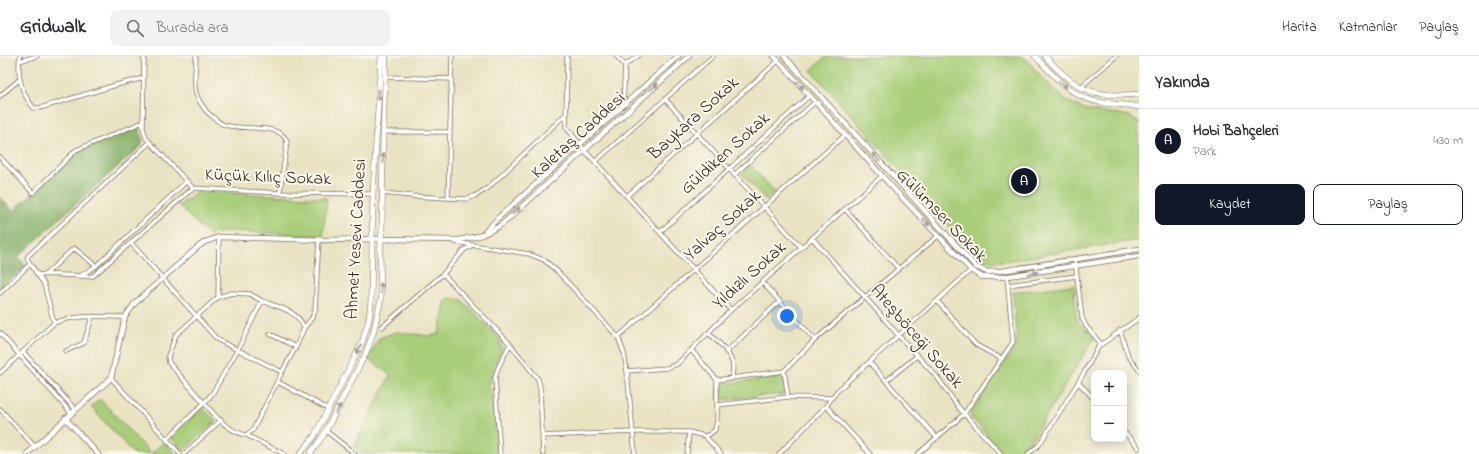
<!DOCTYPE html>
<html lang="tr">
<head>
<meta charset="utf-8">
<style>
  :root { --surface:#fff; --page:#f2f2f3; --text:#2b2b33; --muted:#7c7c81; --line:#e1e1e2; --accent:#111827 }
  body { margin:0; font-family:"Indie Flower",sans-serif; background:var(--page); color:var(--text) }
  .controls { position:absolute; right:12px; bottom:12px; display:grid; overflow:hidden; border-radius:8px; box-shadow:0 2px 10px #0003 }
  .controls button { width:36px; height:36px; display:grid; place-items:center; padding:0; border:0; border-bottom:1px solid var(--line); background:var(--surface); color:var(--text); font:20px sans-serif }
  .you { position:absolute; left:787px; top:260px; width:14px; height:14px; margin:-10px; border:3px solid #fff; border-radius:50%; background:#1a73e8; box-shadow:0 0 0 6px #1a73e833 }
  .badge { display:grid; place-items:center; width:26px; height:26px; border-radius:50%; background:var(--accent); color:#fff; font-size:13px; font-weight:700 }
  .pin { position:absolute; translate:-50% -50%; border:2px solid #fff; box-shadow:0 1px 4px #0006 }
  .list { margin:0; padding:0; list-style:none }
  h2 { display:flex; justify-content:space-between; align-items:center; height:52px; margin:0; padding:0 16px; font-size:17px }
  h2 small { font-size:13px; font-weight:400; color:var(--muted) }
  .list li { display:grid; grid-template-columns:26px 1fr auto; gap:12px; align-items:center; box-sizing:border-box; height:64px; padding:0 16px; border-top:1px solid var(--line) }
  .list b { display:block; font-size:15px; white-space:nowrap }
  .list p { margin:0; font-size:13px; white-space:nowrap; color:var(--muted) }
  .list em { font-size:13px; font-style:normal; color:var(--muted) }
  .actions { display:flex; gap:8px; padding:12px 16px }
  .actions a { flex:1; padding:9px 0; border:1px solid var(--accent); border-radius:8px; text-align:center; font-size:14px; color:var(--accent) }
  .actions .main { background:var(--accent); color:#fff }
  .icon { flex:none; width:22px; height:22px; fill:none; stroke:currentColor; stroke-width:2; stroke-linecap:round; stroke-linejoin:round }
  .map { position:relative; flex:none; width:1139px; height:398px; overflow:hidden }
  header { display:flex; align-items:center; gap:24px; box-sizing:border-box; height:56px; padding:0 20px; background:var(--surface); border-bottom:1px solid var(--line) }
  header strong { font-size:19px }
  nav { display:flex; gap:22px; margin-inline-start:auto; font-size:14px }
  .search { width:280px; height:36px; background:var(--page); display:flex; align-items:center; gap:10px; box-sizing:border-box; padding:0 14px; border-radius:8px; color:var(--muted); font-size:15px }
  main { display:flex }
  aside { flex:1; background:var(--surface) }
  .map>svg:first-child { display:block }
</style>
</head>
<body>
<header>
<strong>Gridwalk</strong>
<div class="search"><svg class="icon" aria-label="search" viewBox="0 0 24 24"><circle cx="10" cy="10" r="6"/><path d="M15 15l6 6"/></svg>Burada ara</div>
<nav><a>Harita</a><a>Katmanlar</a><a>Paylaş</a></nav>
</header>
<main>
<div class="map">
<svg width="1139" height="398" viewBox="0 0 1139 398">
  <rect width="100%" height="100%" fill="#fbf7ec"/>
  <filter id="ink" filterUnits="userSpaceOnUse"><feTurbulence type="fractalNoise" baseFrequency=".025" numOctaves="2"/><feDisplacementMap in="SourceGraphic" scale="8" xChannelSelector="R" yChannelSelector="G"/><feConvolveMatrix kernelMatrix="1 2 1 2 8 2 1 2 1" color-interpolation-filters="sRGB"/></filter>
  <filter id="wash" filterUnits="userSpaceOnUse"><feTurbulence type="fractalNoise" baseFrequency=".012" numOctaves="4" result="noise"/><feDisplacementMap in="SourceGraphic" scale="16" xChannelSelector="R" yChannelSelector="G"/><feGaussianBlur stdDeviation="0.9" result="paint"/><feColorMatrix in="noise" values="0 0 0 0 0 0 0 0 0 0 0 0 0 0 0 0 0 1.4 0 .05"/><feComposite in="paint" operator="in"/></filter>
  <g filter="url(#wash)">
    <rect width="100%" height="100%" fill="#e9e3c2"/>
    <!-- green -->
    <path fill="#a8ce79" stroke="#727c4c" d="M 827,0 L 1023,0 C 1041,20 1064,50 1092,55 C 1108,58 1125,55 1139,66 L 1139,184 L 1004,205 L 989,206 L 977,201 L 811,14 Z
      M 750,109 L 775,136 L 766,144 L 741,117 Z
      M 197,135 L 327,142 L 323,180 L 228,175 L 209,179 L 179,150 Z
      M 1074,229 L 1076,260 L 1079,267 L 1095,281 L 1026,392 L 1017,398 L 1004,398 L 971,361 L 972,354 L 983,340 L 1017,288 L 1013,236 Z
      M 449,242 L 462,244 L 499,282 L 502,294 L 496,305 L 489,328 L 496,368 L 496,398 L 361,398 L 354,391 L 390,320 L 387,316 L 368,303 L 379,282 L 396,276 L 429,280 L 439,278 L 445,247 Z
      M 785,321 L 786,338 L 718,344 L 718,328 Z
      M 100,343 L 151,398 L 164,386 L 175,398 L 134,398 L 91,351 Z
      M 202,351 L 216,365 L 183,395 L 171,382 Z"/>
    <!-- forest -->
    <path fill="#86b169" stroke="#606e44" d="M 136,72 L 139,73 C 141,79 144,85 141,90 L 59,163 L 18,201 L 26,210 L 0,233 L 0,141 L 13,155 L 76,99 L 76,96 Z"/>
  </g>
  <g filter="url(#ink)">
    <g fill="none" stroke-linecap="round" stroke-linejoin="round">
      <defs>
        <path id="minor" d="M 20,0 C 17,19 21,37 34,52 L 40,52 L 116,29 L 144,22
          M 144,0 L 143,72 L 146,82 L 193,132 L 280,137 L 373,138
          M 196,0 C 196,12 193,26 196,37 C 198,44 203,51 207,56 C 212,60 217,65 222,68 C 239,76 281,65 287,86 L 280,137
          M 567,0 L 566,71 L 587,97 L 731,254
          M 616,0 L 625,9
          M 19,5 L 37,0
          M 386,21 L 451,23
          M 1081,31 L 1116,0
          M 0,40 L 20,23
          M 665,43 L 801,191
          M 623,50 L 625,9 L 638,0
          M 383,76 L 450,76
          M 0,101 L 33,137 L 76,94 L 143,66
          M 595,106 L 713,0
          M 734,119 L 815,46
          M 382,137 L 412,140 L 466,143 L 475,140 L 488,132 L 567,57
          M 627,140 L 778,5
          M 448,142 L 452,0
          M 845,153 L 899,213
          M 660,176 L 809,40
          M 812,182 L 880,258 L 898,279 L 937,321 L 959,352 L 1001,398
          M 455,186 L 529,198 L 544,204 L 558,216 L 618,281 L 624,297 L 627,315 L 635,398
          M 131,187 L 215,281 L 220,285 L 282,316 L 296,291 L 304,272 C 299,255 278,251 262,245 L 238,293 L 212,338 L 204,347 C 216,360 227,375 246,379 L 253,374 L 282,316
          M 1075,204 L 1082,262 L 1086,270 L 1101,288
          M 46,218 L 74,192 L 96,210
          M 443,218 L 510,288 L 538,323 L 540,331 L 543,398
          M 37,219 C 56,217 74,221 93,220 L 193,132
          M 80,220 L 96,210 L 187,125
          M 762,226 L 815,284
          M 1008,229 L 1077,220
          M 0,237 L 30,208
          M 218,241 L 219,181
          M 937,245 L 976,289 L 1002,303
          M 54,267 C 76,258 101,261 125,261
          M 382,271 L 443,218 L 464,194 L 473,189
          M 304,272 L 312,262 L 315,254 L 319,183
          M 1120,274 L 1128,300 L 1139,314
          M 0,277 L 71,357
          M 708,277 C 718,285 731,297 733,310 C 733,314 732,319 732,323
          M 270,278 L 296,291
          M 618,281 L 845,79
          M 66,295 L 84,287 L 92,261
          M 23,296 L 75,353
          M 726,296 L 780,245
          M 869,306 L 937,382
          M 627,315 L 667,312 L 677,308 L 731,254 L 882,120
          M 784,315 L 788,341
          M 0,317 L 54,267 L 44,228 L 27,203 L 28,200 L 149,87
          M 111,322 L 180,398
          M 717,324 L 784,315 L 815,284 L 865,241 L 938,180
          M 886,325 L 917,300
          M 278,326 L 328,353
          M 1078,326 L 1094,343
          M 717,349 L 788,341 L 832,342
          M 826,350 L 870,398
          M 0,353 L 35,391
          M 326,375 L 355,398
          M 1124,376 L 1139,392
          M 246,379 L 284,398
          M 542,380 L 633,376 L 689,376 L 705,380 L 710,378 L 715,374 L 717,364 L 717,324 L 692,295
          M 705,380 L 721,398
          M 167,383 L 204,347 L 169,307 L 168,300 L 176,279 L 218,241 L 232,237 L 250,238 L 262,245
          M 184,398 L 221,364
          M 500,398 L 495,322 L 498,312 L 510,288
          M 687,398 L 689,376
          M 779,398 L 826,350 L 837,335 L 971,214
          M 918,398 L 964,358 L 1013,286 L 1007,220
          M 1028,398 L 1039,389 L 1084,317 L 1099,290 L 1139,262"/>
        <path id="tertiary" d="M 774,0 L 893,132 L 971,214 L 982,221 L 1002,221 L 1139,200
          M 784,0 L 976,211 L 987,216 L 1001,215 L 1139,193
          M 485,176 L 498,162 L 678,0
          M 65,362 L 98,398
          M 27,398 L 111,322 L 125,261 L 135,247 L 199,190 L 205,186 L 219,181 L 326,184 L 381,183 L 459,184 L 479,180 L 498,171 L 507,164 L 689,0"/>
        <path id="secondary" d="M 1035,0 C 1054,20 1071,41 1099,46 C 1113,49 1126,48 1139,51
          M 1045,0 C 1074,33 1094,43 1139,38
          M 300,398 L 314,381 L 362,287 L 369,263 L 371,245 L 373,138 L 381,0
          M 310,398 L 323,380 L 365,299 L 373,278 L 381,243 L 380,198 L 382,173 L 383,76 L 386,0"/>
      </defs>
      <!-- minor casing -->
      <use href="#minor" stroke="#786b57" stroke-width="5"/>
      <!-- tertiary casing -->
      <use href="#tertiary" stroke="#786b57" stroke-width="6"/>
      <!-- secondary casing -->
      <use href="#secondary" stroke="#786b57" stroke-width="6"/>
      <!-- minor -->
      <use href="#minor" stroke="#fff" stroke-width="3.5"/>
      <!-- tertiary -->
      <use href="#tertiary" stroke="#fff" stroke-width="4.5"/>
      <!-- secondary -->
      <use href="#secondary" stroke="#fff" stroke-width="5"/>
    </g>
    <!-- one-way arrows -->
    <defs><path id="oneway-solid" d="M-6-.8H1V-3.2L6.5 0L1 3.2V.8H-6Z"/></defs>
    <g fill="#a79f9a">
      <use href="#oneway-solid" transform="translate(1063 28) rotate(41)"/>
      <use href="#oneway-solid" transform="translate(800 29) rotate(48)"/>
      <use href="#oneway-solid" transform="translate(654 31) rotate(-42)"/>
      <use href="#oneway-solid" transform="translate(379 39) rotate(93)"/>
      <use href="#oneway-solid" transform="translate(876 101) rotate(-132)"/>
      <use href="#oneway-solid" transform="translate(383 102) rotate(-89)"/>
      <use href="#oneway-solid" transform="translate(516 155) rotate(-42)"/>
      <use href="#oneway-solid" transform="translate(926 166) rotate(46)"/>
      <use href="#oneway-solid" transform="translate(1033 217) rotate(-9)"/>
      <use href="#oneway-solid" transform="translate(381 232) rotate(-91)"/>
      <use href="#oneway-solid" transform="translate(359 293) rotate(117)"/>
      <use href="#oneway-solid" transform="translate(338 353) rotate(-62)"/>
    </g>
  </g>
  <g text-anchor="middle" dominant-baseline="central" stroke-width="4" stroke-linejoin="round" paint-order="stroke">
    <!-- street labels -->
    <g font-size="18" fill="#3b2a1e" stroke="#fbf7ec">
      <text transform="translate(694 63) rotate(-42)">Baykara Sokak</text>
      <text transform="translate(579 80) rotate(-42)">Kaletaş Caddesi</text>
      <text transform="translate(726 98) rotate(-42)">Güldiken Sokak</text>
      <text transform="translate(268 122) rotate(2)">Küçük Kılıç Sokak</text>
      <text transform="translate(941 160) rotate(46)">Gülümser Sokak</text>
      <text transform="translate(723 170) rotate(-42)">Yalvaç Sokak</text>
      <text transform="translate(357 183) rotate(-87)">Ahmet Yesevi Caddesi</text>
      <text transform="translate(750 220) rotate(-42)">Yıldızlı Sokak</text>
      <text transform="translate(916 281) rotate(49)">Ateşböceği Sokak</text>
    </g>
  </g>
</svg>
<div class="controls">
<button>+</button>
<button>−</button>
</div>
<div class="you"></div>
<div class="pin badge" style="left:1024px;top:125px">A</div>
</div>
<aside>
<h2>Yakında<small></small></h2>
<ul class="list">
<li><span class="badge">A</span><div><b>Hobi Bahçeleri</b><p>Park</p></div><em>430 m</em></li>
</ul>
<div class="actions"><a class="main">Kaydet</a><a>Paylaş</a></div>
</aside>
</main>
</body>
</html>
